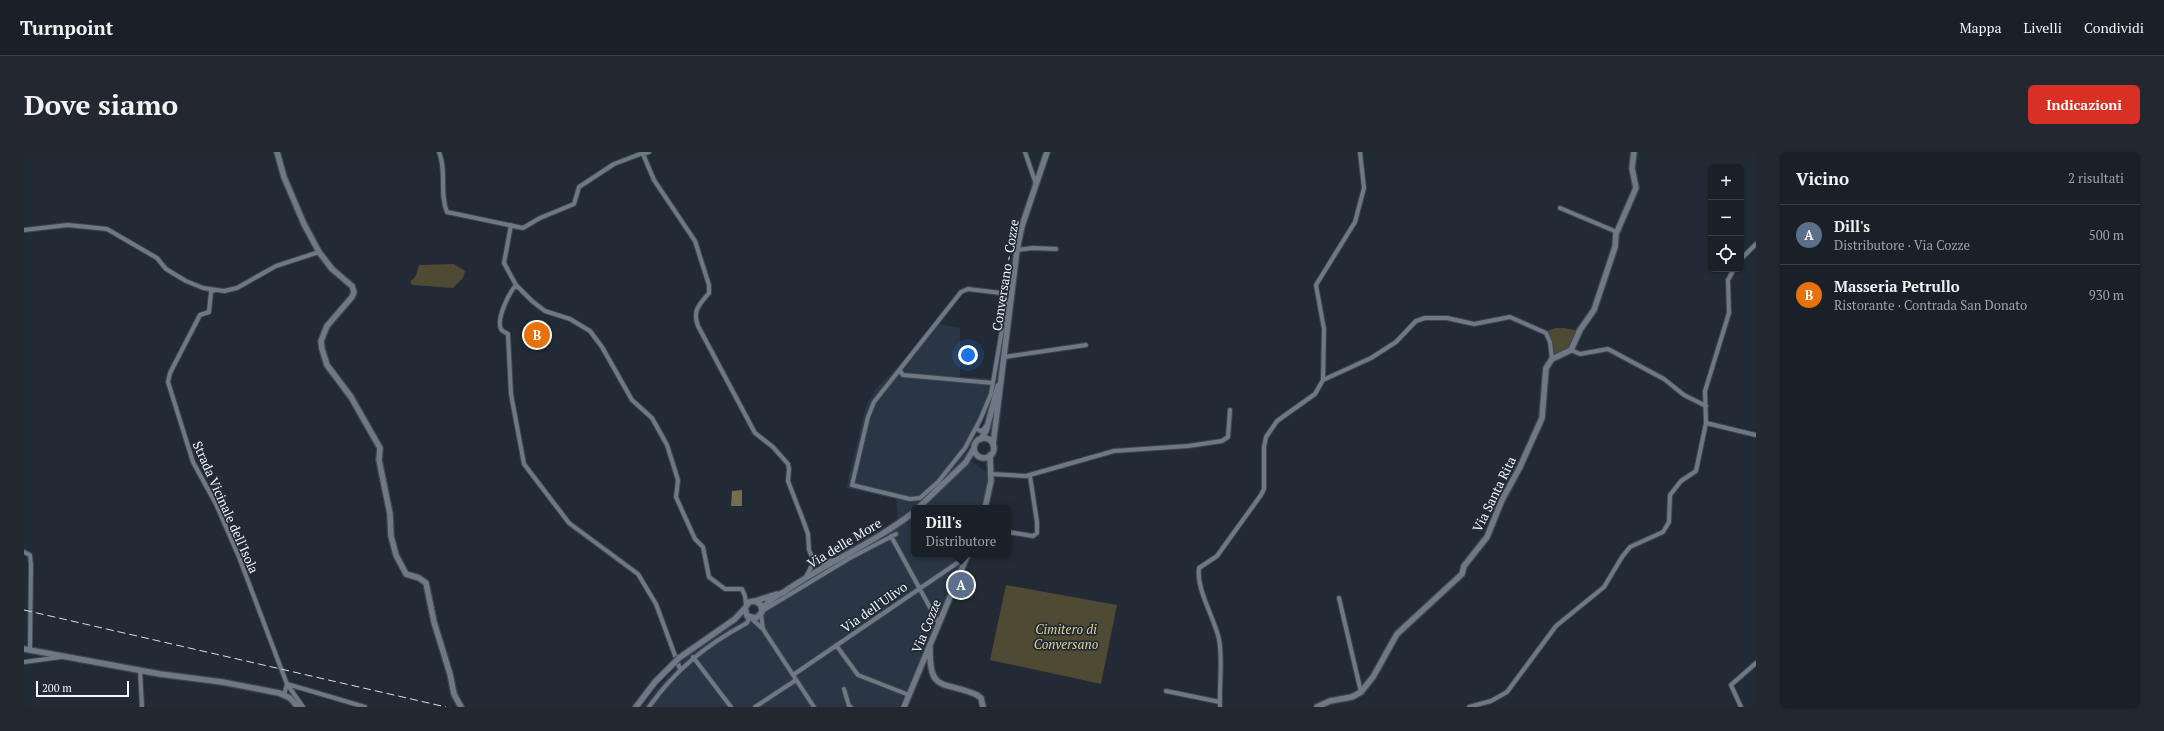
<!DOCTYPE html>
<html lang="it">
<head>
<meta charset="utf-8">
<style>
  :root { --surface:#1a2028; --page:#232830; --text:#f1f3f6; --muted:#9fa3a8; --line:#383e45; --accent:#d93025 }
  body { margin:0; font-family:"PT Serif",serif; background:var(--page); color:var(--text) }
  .controls { position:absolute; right:12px; top:12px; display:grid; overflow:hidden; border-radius:6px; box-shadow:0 1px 3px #0004 }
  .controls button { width:36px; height:36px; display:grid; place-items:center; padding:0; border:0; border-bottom:1px solid var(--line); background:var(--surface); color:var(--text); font:20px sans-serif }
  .scale { position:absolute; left:12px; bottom:10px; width:93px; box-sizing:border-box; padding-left:4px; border:2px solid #f0f6fd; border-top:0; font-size:11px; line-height:14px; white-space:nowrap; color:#f0f6fd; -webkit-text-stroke:3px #222a35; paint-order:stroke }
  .you { position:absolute; left:944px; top:203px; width:14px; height:14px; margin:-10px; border:3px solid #fff; border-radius:50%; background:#1a73e8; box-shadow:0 0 0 6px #1a73e833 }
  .badge { display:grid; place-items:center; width:26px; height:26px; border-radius:50%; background:var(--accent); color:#fff; font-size:13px; font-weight:700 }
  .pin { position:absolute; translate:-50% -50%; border:2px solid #fff; box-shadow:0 1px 4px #0006 }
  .popup { position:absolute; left:887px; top:353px; width:100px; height:52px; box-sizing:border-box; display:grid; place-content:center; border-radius:6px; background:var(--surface); filter:drop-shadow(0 1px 3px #0005); font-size:13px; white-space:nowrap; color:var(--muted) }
  .popup b { font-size:15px; color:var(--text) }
  .popup::after { content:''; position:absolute; left:50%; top:100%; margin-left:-8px; border:8px solid transparent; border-top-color:var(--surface) }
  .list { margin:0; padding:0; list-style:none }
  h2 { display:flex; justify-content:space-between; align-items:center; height:52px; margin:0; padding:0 16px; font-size:17px }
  h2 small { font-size:13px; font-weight:400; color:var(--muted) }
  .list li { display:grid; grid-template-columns:26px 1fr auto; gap:12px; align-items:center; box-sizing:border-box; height:60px; padding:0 16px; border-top:1px solid var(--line) }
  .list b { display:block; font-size:15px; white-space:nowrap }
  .list p { margin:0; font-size:13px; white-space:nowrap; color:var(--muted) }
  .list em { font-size:13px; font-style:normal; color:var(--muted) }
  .icon { flex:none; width:22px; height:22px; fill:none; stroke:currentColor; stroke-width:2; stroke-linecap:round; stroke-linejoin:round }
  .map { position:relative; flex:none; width:1732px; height:555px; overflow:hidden; border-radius:6px }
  header { display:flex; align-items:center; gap:24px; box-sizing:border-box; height:56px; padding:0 20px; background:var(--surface); border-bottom:1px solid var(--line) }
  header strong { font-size:19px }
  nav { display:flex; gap:22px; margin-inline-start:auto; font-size:14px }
  .intro { display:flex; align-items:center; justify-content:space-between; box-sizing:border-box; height:96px; padding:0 24px }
  h1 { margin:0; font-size:28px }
  .button { padding:10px 18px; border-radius:6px; background:var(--accent); color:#fff; font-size:14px; font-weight:700 }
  main { display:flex; gap:24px; padding:0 24px }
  aside { flex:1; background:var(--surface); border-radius:6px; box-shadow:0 1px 3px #0004 }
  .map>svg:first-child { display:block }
</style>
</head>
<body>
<header>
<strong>Turnpoint</strong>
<nav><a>Mappa</a><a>Livelli</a><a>Condividi</a></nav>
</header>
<div class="intro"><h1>Dove siamo</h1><a class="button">Indicazioni</a></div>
<main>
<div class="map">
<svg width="1732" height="555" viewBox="0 0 1732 555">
  <rect width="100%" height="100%" fill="#222a35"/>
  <!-- built -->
  <path fill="#2a3646" d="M 915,172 L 936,176 L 936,225 L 965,226 L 972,229 L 965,254 L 940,304 L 964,321 L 963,333 L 958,356 L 890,356 L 890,402 L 941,402 L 875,555 L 619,555 L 634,535 L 662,506 L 684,489 L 863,382 L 874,366 L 872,347 L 822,336 L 842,254 L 852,237 Z"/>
  <!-- green -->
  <path fill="#4f4a33" d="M 430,112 L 441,119 L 439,126 L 429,136 L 389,133 L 386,130 L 392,124 L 395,113 Z
    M 1532,176 L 1541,176 L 1554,179 L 1547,195 L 1530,204 L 1528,190 L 1522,179 Z
    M 982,433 L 1093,453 L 1077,532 L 966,508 Z"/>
  <!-- water -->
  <path fill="#756e4c" d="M 718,338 L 718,354 L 707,354 L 708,339 Z"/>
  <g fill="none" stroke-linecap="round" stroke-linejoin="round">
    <defs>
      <path id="street" d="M 415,0 C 423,19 415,41 423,60 L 499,76 L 516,66 L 550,52 L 555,35 L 590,12 L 619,1
        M 625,0 L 619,2 L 630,28 L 671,89 L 685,133 L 685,141 C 676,152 668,158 674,174 L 731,281 L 749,295 L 764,312 L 765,317 L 764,329 L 779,368 L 784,382 L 785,398 L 790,409
        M 1001,0 L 1012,32
        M 1536,56 L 1593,80
        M 487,73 L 480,111 L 492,133 L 508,149 L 521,159 L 546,167 L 566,179 L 578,195 L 608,248 L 628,266 L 643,293 L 654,328 L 652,345 L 671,387 L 679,395 L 685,425 L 701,437 L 718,437 L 721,444 L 722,453
        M 0,78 L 44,73 L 83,77 L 133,106 L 142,117 L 162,129 L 179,136 L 200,139 L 213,136 L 252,114 L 295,100
        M 993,98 L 1009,96 L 1032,97
        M 1717,107 L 1732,92
        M 492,133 C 485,141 472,167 477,177 C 478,180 482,180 484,182 L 487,242 L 500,312 L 545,371 L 614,422 L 632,452 L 656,517
        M 944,137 L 977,141 L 983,148 L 967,242 L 956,268 L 941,296 L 914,330 L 896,346 L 886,347 L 828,333 L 844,265 L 850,250 L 937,140 Z
        M 191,138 L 187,140 L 185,160 L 176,163 L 146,221 L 144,230 L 169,310 L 192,352 L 215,405 L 258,519 L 263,532 L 260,543
        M 1547,198 L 1556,202 L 1584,197 L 1640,227 L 1660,243 L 1682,254
        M 980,205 L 1062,193
        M 876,219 L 879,223 L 969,231
        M 1299,228 L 1347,206 L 1372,190 L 1392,169 L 1401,166 L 1423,166 L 1450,172 L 1486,165 L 1522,181 L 1526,190 L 1528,207
        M 1682,271 L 1732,283
        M 952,276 L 956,279 L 959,278 L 962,274
        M 967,322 L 1002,324 L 1090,299 L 1164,294 L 1198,289 L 1204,285 L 1206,258
        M 984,380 L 1009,384 L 1013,381 L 1013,370 L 1006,324
        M 867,384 L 915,472
        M 0,400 L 6,403 L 7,413 L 6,498
        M 782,425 L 790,409 L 797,411 L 811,408
        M 1315,446 L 1337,540
        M 740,458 L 826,406 L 872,382
        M 737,462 L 739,477
        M 728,467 L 739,477 L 790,555
        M 812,493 L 834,523 L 885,543
        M 669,505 L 707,555
        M 0,510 L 37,505
        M 116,518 L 118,555
        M 769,523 L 942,405
        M 263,532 L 341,555
        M 263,532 L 279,555
        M 820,537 L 825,554 L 827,555
        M 1142,539 L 1196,550
        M 625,555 C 652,517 682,493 723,471 L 725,466
        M 731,555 L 772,528
        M 1196,555 C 1195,533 1199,509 1195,487 C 1190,465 1172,437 1175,416 L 1193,404 L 1237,343 L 1240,337 L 1240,295 L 1242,285 L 1253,269 L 1291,242 L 1299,228 L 1300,177 L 1292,133 L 1331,70 L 1340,36 L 1336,0
        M 1445,555 L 1467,549 L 1483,540 L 1532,474 L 1580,435 L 1598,405 L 1606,395 L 1639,380 L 1645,370 L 1646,343 L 1657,329 L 1672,319 L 1682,271 L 1681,239 L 1705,161 L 1704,128 L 1710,117
        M 1717,555 L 1707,533 L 1732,511"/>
      <path id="secondary" d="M 253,0 L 260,25 L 280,72 L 295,100 L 308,117 L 328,134 L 330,140 L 328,145 L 303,174 L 297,189 L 298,197 L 303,213 L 327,245 L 356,296 L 355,308 L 366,362 L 367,384 L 372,403 L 382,422 L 395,426 L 402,431 L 410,470 L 426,522 L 430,542 L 437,555
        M950 296a10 10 0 1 1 20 0a10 10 0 1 1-20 0Z
        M 957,287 L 962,279 L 974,234
        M 969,293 L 993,98 L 998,74 L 1023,0
        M 894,356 L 942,310 L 950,296
        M 961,356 L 967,329 L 966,303
        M 731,449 L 753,442
        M 738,460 L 737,453 L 731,449 L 725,450 L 721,456 L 723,464 L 732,466 C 737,463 738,459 741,454 C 745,449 754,443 760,440 C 802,411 850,391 890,360
        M 906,496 C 905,543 921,528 953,543 L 957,546 L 959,555
        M 0,497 L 136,522 L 198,530 L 255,541 L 266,546 L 274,555
        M 655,506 L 711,467 L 721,456
        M 612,555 L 631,530 L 651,510
        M 880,555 L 944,402
        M 1293,555 L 1306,549 L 1328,545 L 1337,540 L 1349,525 L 1373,482 L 1438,422 L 1440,414 L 1463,385 L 1478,348 L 1496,315 L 1518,266 L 1522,216 L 1528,207 L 1547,198 L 1556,178 L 1570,158 L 1591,95 L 1592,82 L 1612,36 L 1608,16 L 1610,0"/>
    </defs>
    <!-- street casing -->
    <use href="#street" stroke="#3e454e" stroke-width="6"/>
    <!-- secondary casing -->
    <use href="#secondary" stroke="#3e454e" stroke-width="8"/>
    <!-- street -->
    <use href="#street" stroke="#6f7885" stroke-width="4"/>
    <!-- secondary -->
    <use href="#secondary" stroke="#6f7885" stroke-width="5.5"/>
    <!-- rail -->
    <path stroke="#d6dde4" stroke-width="1" stroke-dasharray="8 4" stroke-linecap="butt" d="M 0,458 L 422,555"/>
    <defs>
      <path id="secondary-bridge" d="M 651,510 L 655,506"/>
    </defs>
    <!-- secondary-bridge casing -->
    <use href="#secondary-bridge" stroke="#3e454e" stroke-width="8" stroke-linecap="butt"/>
    <!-- secondary-bridge -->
    <use href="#secondary-bridge" stroke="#6f7885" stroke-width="5.5"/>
  </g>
  <g text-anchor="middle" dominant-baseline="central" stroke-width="3.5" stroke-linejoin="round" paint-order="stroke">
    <!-- street labels -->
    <g font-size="13" fill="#f0f6fd" stroke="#222a35">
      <text transform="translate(981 123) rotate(-81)">Conversano - Cozze</text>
      <text transform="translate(1470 342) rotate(-64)">Via Santa Rita</text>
      <text transform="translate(202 355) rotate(66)">Strada Vicinale dell'Isola</text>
      <text transform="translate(820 391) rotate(-31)">Via delle More</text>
      <text transform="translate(850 455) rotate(-35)">Via dell'Ulivo</text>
      <text transform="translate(902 474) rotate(-68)">Via Cozze</text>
    </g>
    <!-- park labels -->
    <g font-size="13" font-style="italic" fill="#e0d295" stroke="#222a35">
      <text x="1042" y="477">Cimitero di<tspan x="1042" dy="15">Conversano</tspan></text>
    </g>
  </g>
</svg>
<div class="controls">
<button>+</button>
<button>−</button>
<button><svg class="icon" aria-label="locate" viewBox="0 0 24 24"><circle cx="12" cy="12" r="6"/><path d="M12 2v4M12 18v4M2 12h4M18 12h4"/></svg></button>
</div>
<div class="scale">200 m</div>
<div class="you"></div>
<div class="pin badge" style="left:937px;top:433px;background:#5c6f8a">A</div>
<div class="popup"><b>Dill's</b>Distributore</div>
<div class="pin badge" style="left:513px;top:183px;background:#e8710a">B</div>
</div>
<aside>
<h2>Vicino<small>2 risultati</small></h2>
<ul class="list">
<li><span class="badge" style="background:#5c6f8a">A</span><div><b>Dill's</b><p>Distributore · Via Cozze</p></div><em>500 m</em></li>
<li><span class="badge" style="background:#e8710a">B</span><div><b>Masseria Petrullo</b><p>Ristorante · Contrada San Donato</p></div><em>930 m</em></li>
</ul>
</aside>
</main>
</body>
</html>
